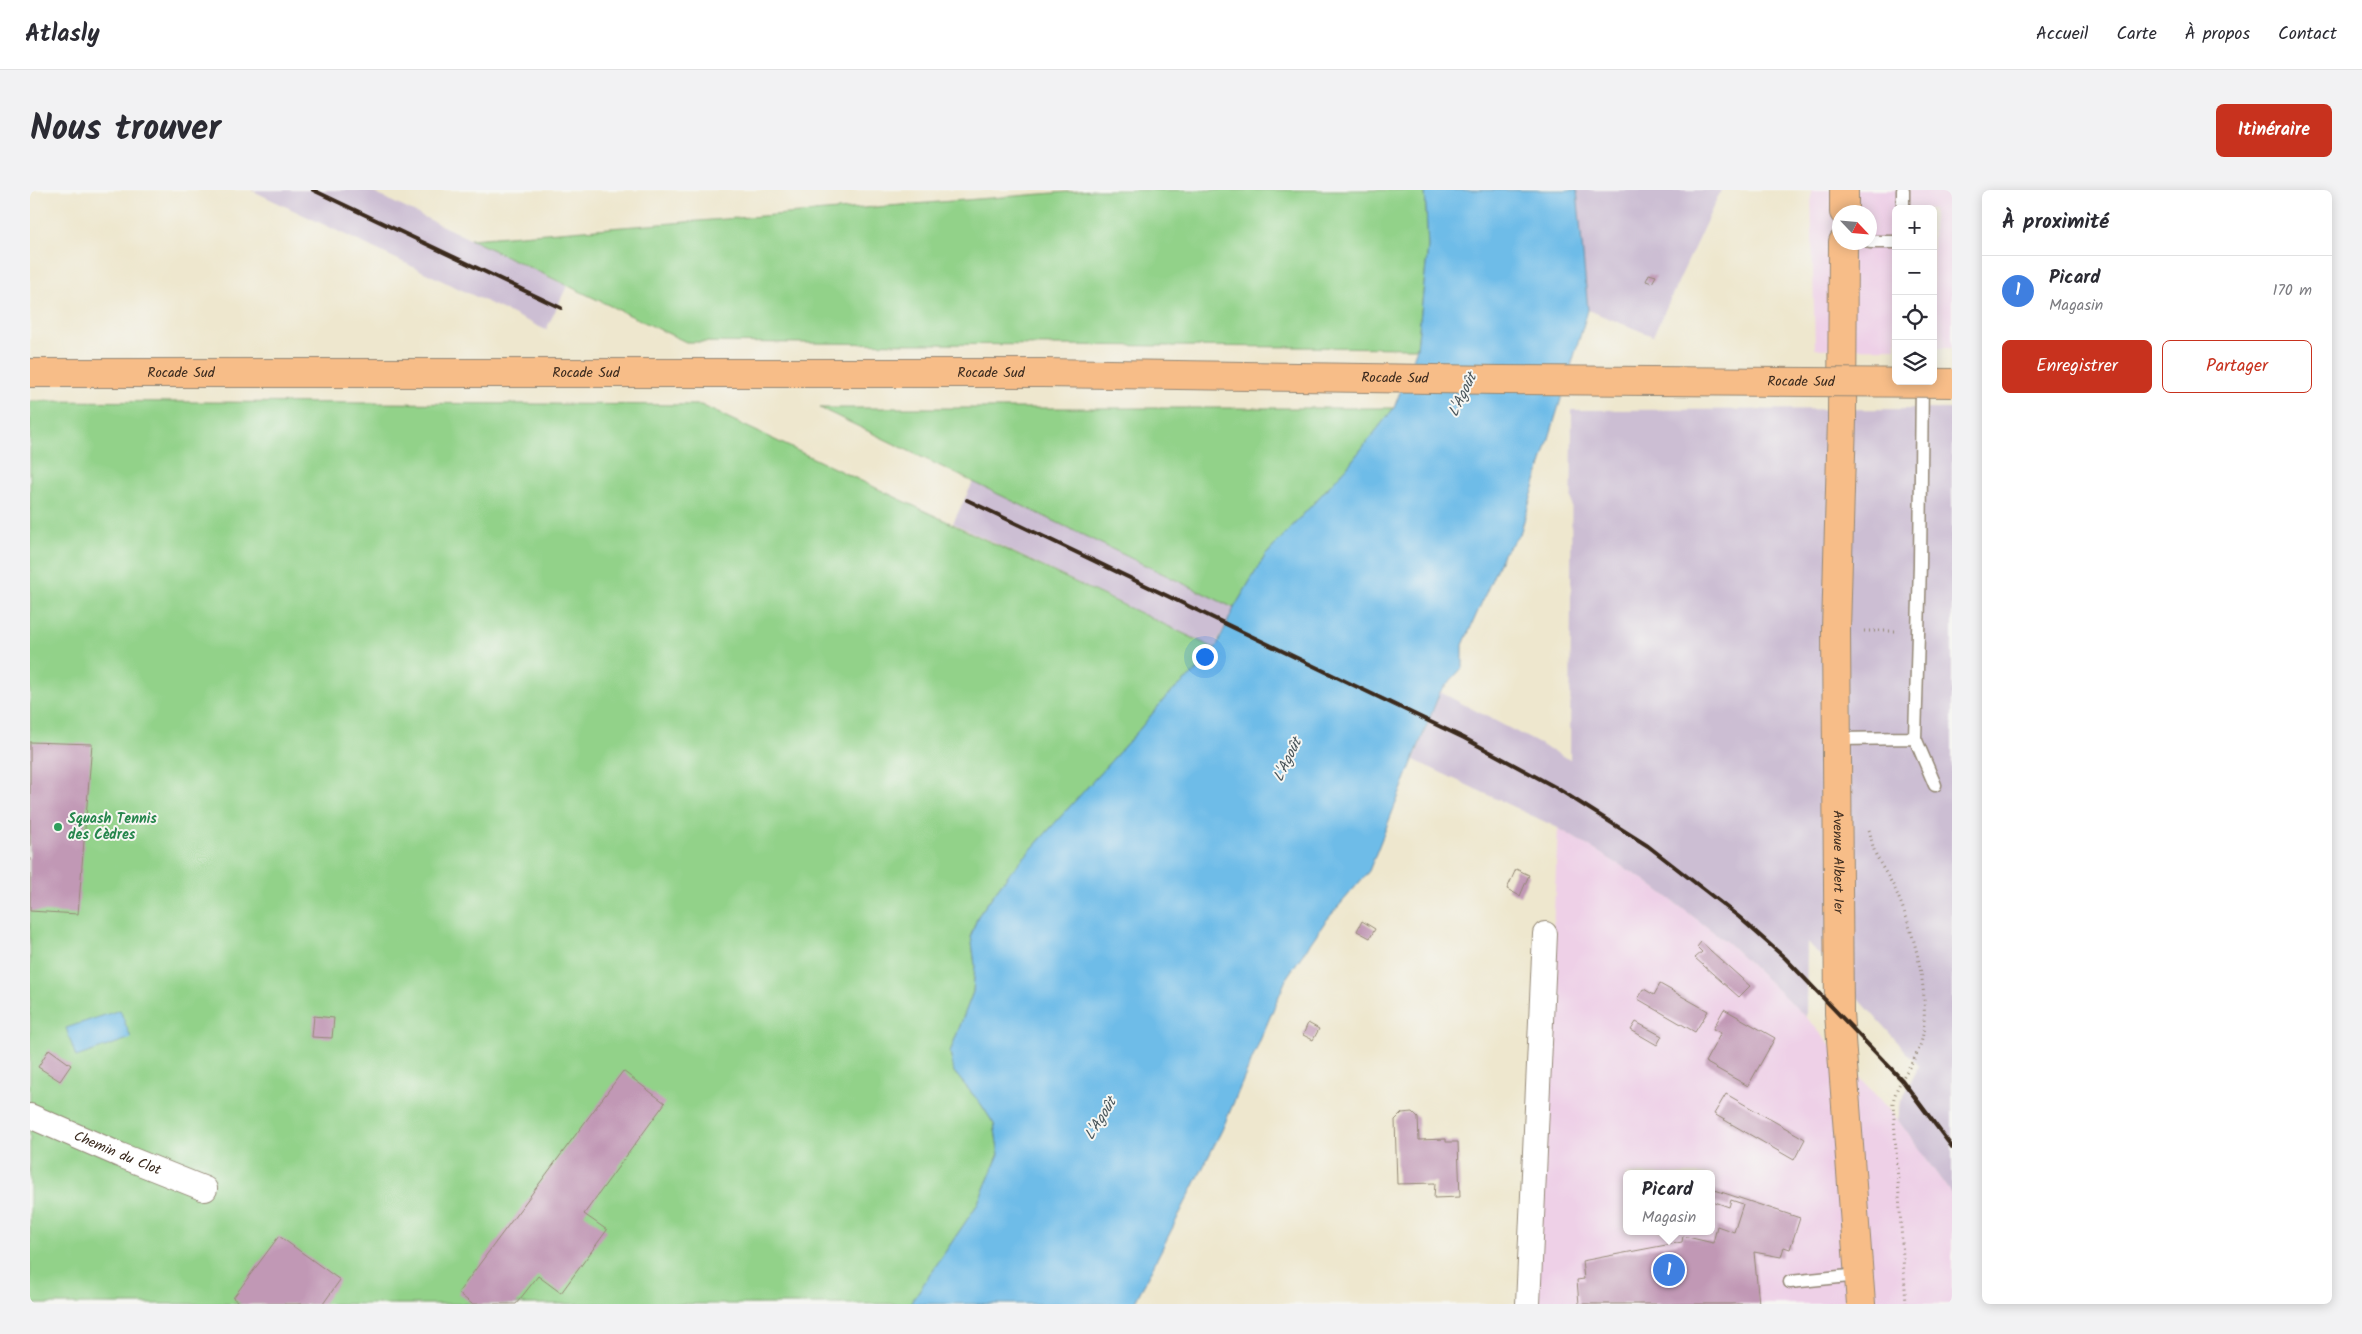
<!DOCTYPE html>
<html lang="fr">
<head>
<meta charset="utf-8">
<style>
  :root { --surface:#fff; --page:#f2f2f3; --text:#2b2b33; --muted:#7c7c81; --line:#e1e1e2; --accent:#c8321e }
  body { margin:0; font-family:Kalam,sans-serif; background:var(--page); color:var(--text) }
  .controls { position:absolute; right:15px; top:15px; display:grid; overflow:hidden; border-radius:8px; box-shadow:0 2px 12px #0003 }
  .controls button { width:45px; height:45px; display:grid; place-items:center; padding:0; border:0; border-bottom:1px solid var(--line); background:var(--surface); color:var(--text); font:25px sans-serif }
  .compass { position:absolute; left:1802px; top:15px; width:45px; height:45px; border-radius:50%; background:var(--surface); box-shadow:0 2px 12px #0003; rotate:116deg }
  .you { position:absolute; left:1174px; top:466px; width:18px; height:18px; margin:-12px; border:4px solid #fff; border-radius:50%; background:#1a73e8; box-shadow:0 0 0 8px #1a73e833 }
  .badge { display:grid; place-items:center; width:32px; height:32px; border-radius:50%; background:var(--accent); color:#fff; font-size:16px; font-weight:700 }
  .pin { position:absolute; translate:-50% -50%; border:2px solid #fff; box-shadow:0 1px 5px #0006 }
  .popup { position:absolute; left:1593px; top:980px; width:92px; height:65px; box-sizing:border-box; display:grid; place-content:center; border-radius:8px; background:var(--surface); filter:drop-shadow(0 1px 4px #0005); font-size:16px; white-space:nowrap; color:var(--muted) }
  .popup b { font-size:19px; color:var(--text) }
  .popup::after { content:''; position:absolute; left:50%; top:100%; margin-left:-10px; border:10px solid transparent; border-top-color:var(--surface) }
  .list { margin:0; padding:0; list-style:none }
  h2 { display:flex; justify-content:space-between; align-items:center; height:65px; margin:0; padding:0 20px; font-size:21px }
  h2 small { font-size:16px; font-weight:400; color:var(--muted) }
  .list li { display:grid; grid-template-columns:32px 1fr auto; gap:15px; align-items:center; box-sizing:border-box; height:70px; padding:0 20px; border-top:1px solid var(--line) }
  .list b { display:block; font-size:19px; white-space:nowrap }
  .list p { margin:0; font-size:16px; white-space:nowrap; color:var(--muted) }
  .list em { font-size:16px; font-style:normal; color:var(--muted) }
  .actions { display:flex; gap:10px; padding:15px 20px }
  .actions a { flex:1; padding:11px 0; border:1px solid var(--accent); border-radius:8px; text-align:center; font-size:18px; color:var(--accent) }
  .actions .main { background:var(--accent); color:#fff }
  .icon { flex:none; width:28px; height:28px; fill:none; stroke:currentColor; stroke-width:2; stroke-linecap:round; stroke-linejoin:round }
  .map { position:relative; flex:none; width:1922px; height:1114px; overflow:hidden; border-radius:8px }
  header { display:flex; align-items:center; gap:30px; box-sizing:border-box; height:70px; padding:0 25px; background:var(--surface); border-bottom:1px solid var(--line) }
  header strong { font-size:24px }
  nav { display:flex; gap:28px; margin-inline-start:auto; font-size:18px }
  .intro { display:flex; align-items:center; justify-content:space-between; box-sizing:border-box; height:120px; padding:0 30px }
  h1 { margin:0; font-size:35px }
  .button { padding:12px 22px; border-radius:8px; background:var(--accent); color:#fff; font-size:18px; font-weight:700 }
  main { display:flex; gap:30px; padding:0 30px }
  aside { flex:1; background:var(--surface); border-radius:8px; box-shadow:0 2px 12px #0003 }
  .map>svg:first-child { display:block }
</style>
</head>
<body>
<header>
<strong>Atlasly</strong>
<nav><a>Accueil</a><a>Carte</a><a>À propos</a><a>Contact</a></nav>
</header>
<div class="intro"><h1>Nous trouver</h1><a class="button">Itinéraire</a></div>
<main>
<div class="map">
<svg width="1922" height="1114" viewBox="0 0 1922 1114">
  <rect width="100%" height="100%" fill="#f6f6f2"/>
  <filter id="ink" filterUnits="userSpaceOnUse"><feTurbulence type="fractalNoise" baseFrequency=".02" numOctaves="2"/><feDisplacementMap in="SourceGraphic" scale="10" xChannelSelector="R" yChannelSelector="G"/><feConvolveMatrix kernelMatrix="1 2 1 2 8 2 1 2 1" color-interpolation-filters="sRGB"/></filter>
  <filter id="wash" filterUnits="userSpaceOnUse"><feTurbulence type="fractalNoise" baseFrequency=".0096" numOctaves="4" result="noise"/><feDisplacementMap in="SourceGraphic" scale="20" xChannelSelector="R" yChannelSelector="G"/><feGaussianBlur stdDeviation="1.12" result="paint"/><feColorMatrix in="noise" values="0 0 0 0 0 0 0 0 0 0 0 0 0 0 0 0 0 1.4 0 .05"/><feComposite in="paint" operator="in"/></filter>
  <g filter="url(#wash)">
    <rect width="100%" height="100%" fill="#eee7ce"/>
    <!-- built -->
    <path fill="#eed0e7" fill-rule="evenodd" d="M 1781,0 L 1922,0 L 1922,158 L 1903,158 L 1903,19 L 1866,19 L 1866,158 L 1785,159 ZM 1810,22 L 1840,22 L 1840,52 L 1810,52 Z
      M 1528,638 L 1615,690 L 1698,753 L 1776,827 L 1868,930 L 1922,1005 L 1922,1114 L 1505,1114 ZM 1596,984 L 1682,984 L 1682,1041 L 1596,1041 Z"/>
    <!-- industrial -->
    <path fill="#ccbed3" d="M 221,0 L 338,0 L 537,96 L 516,140 Z
      M 1547,0 L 1691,0 L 1623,146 L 1558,120 Z
      M 1922,219 L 1922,1005 L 1868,930 L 1871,911 L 1889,876 L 1777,751 L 1776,827 L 1698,753 L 1615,690 L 1528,638 L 1384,570 L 1410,502 L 1540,570 L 1542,220 Z
      M 943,292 L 1204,418 L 1184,458 L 923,333 Z"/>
    <!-- green -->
    <path fill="#92d289" stroke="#667e54" d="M 1062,0 L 1395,0 L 1398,57 L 1387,158 L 656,152 L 440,49 Z
      M 0,211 L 671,215 L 1184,458 L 1181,468 L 1135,508 L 1109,540 L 978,685 L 948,726 L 941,745 L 945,775 L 943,802 L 920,862 L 924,882 L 951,914 L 964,934 L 969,964 L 947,1015 L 880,1114 L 0,1114 Z
      M 790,218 L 1364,218 L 1317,277 L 1235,366 L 1204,418 Z"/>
    <!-- water -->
    <path fill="#6ebce8" stroke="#547383" d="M 1395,0 L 1547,0 L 1558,120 L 1490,344 L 1473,364 L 1433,455 L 1433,477 L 1410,502 L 1339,681 L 1295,732 L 1257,787 L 1192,940 L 1104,1114 L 880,1114 L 947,1015 L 969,964 L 964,934 L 951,914 L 924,882 L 920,862 L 943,802 L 945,775 L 941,745 L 948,726 L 978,685 L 1109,540 L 1135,508 L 1181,468 L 1204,418 L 1235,366 L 1317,277 L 1364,218 L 1387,158 L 1398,57 Z
      M 90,820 L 101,848 L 46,867 L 36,838 Z"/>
    <g id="blocks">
      <!-- building -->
      <path fill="#c198b5" d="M 1619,84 L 1626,86 L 1622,93 L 1616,91 Z
        M 0,552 L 62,554 L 48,724 L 0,721 Z
        M 1486,679 L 1499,685 L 1490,706 L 1477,699 Z
        M 1332,731 L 1345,739 L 1340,748 L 1327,741 Z
        M 1671,752 L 1720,796 L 1709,807 L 1665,768 L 1672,762 L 1667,757 Z
        M 1630,794 L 1678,821 L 1665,842 L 1608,809 L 1614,799 L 1624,805 Z
        M 1694,819 L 1745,848 L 1718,896 L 1675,872 L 1691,843 L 1683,839 Z
        M 284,826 L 304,828 L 302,848 L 282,847 Z
        M 1606,832 L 1632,846 L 1627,855 L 1601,840 Z
        M 1278,833 L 1289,839 L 1283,850 L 1273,845 Z
        M 19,859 L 41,875 L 30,891 L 8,877 Z
        M 593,881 L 635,913 L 554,1024 L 577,1040 L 531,1103 L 508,1086 L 486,1114 L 442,1114 L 428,1103 Z
        M 1696,904 L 1775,949 L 1764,970 L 1684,924 Z
        M 1382,922 L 1388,928 L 1389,950 L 1416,949 L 1416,952 L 1428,952 L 1430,1007 L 1404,1008 L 1405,993 L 1367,994 L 1365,930 L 1372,923 Z
        M 1682,999 L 1770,1028 L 1760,1059 L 1754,1057 L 1751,1067 L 1724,1062 L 1729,1114 L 1549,1114 L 1547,1090 L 1554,1089 L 1552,1071 L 1652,1052 L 1653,1046 L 1683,1053 L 1687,1036 L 1704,1042 L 1713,1014 L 1701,1010 L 1699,1017 L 1682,1011 Z
        M 249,1046 L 310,1090 L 293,1114 L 211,1114 L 203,1108 Z"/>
    </g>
  </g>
  <g filter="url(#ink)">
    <use href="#blocks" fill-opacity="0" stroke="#948876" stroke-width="1"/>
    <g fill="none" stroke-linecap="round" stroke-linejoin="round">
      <defs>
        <path id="lane" d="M 1873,19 L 1873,0
          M 1840,52 L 1866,52
          M 1892,191 L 1890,374 L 1885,548 L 1905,595
          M 1806,549 L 1885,548
          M 1760,1092 L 1829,1085"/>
        <g id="street">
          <path id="s1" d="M 0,926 L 90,965 L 175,999"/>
          <path d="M 1498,1114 L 1515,744"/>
        </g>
        <g id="primary">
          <path d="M 1814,22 L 1814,0"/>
          <path id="s2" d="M 1813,52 L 1812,229 L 1806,440 L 1809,823 L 1831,1114"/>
          <path id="s3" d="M 0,183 L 1013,183"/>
        </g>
      </defs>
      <!-- lane casing -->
      <use href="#lane" stroke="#948876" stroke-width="15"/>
      <!-- street casing -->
      <use href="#street" stroke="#948876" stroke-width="26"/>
      <!-- primary casing -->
      <use href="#primary" stroke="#948876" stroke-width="30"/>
      <!-- path -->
      <path stroke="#948876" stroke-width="3" stroke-dasharray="1 4" stroke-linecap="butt" d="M 1834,441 L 1867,441
        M 1839,640 C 1842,650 1843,661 1848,669 C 1853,679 1860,689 1865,699 C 1884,742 1899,796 1893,843 C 1890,870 1867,887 1863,913 L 1876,1114"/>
      <!-- lane -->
      <use href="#lane" stroke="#fff" stroke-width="12"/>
      <!-- street -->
      <use href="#street" stroke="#fff" stroke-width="24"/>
      <!-- primary -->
      <use href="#primary" stroke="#f7bd88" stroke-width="28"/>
      <!-- rail -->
      <path stroke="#3b2a1e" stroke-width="4" d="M 283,0 L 531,118
        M 937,310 L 1434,548 L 1525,597 L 1618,656 L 1709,727 L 1755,768 L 1872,890 L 1922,957"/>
      <defs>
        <g id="primary-bridge">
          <path id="s4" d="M 1013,183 L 1470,190 L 1922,193"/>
        </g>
      </defs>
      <!-- primary-bridge casing -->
      <use href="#primary-bridge" stroke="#948876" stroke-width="30" stroke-linecap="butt"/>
      <!-- primary-bridge -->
      <use href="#primary-bridge" stroke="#f7bd88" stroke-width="28"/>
    </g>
  </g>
  <!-- markers -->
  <circle fill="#2e9e5b" stroke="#f6f6f2" stroke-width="2" cx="28" cy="637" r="5"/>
  <g text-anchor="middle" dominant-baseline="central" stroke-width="4" stroke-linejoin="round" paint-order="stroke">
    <!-- street labels -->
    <g font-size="14" fill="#3b2a1e" stroke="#f6f6f2">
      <text stroke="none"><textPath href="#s3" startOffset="961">Rocade Sud</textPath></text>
      <text stroke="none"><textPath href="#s3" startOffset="151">Rocade Sud</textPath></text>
      <text stroke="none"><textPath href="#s3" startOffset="556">Rocade Sud</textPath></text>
      <text stroke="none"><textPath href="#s4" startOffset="352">Rocade Sud</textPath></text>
      <text stroke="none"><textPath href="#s4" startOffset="758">Rocade Sud</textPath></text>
      <text stroke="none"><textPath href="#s2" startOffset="620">Avenue Albert 1er</textPath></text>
      <text stroke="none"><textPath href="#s1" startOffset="95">Chemin du Clot</textPath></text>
    </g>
    <!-- leisure labels -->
    <g font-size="14" font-weight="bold" fill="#27864d" stroke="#f6f6f2" text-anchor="start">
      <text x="38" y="629">Squash Tennis<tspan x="38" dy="16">des Cèdres</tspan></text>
    </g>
    <!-- water labels -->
    <g font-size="15" font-style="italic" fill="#4a565b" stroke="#f6f6f2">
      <text transform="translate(1433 205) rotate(-64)">L'Agoût</text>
      <text transform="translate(1258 570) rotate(-64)">L'Agoût</text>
      <text transform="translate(1071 929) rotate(-58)">L'Agoût</text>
    </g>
  </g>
</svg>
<div class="controls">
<button>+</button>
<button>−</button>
<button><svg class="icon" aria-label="locate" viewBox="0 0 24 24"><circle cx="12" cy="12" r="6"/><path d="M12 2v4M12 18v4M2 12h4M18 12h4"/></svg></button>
<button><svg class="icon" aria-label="layers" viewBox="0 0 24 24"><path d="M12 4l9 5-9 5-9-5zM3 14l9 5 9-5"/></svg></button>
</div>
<svg class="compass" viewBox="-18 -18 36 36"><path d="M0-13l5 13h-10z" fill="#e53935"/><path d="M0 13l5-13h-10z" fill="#7c7c81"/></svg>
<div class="you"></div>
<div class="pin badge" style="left:1639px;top:1080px;background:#3f7fe0">1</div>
<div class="popup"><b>Picard</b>Magasin</div>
</div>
<aside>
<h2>À proximité<small></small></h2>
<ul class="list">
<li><span class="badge" style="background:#3f7fe0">1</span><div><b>Picard</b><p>Magasin</p></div><em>170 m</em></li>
</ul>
<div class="actions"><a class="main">Enregistrer</a><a>Partager</a></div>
</aside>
</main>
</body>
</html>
